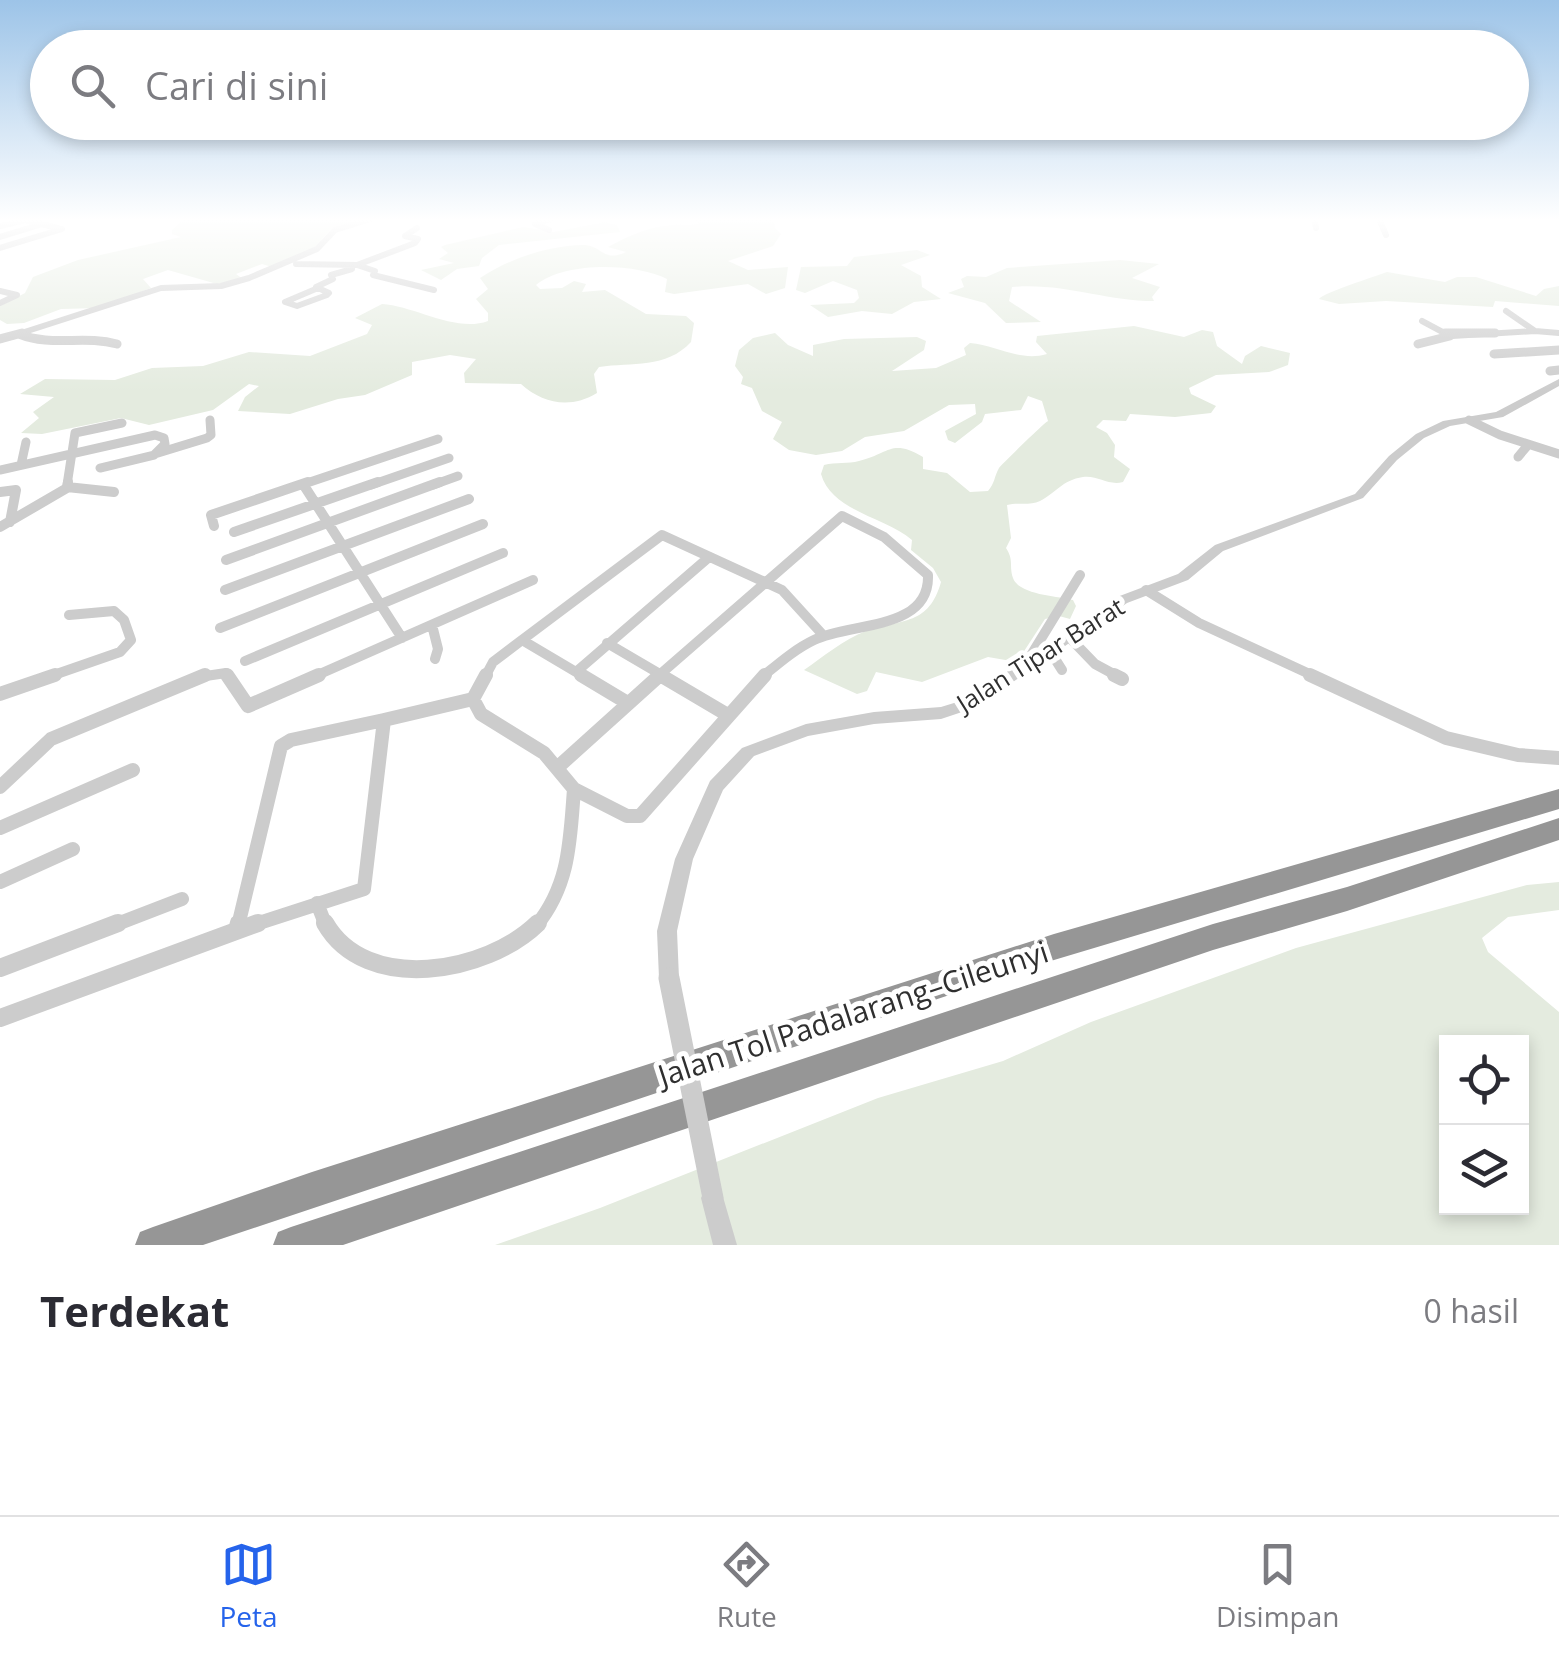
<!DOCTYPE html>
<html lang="id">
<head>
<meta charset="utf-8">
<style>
  :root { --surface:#fff; --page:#f2f2f3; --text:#2b2b33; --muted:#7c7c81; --line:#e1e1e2; --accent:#2563eb }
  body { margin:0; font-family:"Open Sans",sans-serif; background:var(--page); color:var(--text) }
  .controls { position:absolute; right:30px; bottom:30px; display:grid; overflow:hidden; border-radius:0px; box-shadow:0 5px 15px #0003 }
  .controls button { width:90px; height:90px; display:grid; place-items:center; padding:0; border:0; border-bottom:2px solid var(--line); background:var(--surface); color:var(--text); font:50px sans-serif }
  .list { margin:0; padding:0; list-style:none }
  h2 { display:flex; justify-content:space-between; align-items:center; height:130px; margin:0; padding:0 40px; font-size:42px }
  h2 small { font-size:32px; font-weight:400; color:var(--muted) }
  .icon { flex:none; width:55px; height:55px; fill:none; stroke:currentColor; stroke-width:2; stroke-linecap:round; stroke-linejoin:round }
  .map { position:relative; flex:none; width:1559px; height:1245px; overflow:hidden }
  .search { position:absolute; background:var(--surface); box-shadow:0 5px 15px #0003; left:30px; right:30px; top:30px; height:110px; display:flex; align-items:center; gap:25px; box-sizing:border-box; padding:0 35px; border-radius:55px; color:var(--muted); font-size:38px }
  .sheet { height:270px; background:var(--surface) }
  nav { display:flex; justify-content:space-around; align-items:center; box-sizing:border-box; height:140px; border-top:2px solid var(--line); background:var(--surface); font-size:28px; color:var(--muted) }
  nav a { display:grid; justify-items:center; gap:5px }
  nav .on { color:var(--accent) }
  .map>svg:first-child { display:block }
</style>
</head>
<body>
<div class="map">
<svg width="1559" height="1245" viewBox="0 0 1559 1245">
  <rect width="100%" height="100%" fill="#fff"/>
  <!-- green -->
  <path fill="#e4ebdf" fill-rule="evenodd" d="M 184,219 L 360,220 L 331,229 L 313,249 L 272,267 L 262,264 L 236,274 L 243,279 L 217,284 L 168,270 L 143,279 L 151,288 L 98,308 L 61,309 L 24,323 L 7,324 L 0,320 L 0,306 L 25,293 L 33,277 L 78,260 L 181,237 L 172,234 L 172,230 Z
    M 694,219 L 774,219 L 775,228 L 781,234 L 773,246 L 728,261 L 748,270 L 788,267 L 785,288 L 766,294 L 748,284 L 674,294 L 665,292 L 667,279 C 637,263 564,261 536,285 L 540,289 L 562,288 L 574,281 L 586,284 L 582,292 L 605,290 L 646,314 L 686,316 L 694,323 L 691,342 C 666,369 632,362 599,367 L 594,374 L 597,393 C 571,409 543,404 521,384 L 465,383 L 464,373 L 476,359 L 450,355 L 412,362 L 412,375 L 365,395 L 338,399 L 290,414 L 238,411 L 245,397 L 259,386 L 249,384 L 213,410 L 149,425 L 121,418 L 42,434 L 21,433 L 39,418 L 33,412 L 54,397 L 20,394 L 45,379 L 115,380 L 152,368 L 203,366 L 249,352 L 310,356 L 367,334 L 372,325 L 355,318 L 382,304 C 415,306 456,333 488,321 L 488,313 L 476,299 L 488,289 L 480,278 C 511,258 547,246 583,245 C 602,245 603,263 626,252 L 608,247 C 628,236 650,226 674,225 C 685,224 689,227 699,223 Z
    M 605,222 L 617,225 L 620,232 L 499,245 L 482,258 L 479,266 L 457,269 L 441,280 L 421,270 L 454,263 L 439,259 L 448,253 L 441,247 L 445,245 L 523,227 L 554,232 Z
    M 917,250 L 930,255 L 901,265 L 921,276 L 922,287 L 941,299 L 914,302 L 892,314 L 862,311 L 828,317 L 810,305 L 854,303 L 859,298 L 857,290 L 833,281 L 805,293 L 796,290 L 801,267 L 847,266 L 854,257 Z
    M 1120,260 L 1159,264 L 1132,278 L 1160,287 L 1152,297 L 1154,301 C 1106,301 1061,282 1012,287 L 1009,301 L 1041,322 L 1006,323 L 985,303 L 948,293 L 964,287 L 961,279 L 967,276 L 986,277 L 1007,268 Z
    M 1387,272 L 1445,282 L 1457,277 L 1476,277 L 1536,296 L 1544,289 L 1559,286 L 1559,306 L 1495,301 L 1493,307 L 1386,301 L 1339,304 L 1319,299 C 1325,292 1374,277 1387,272 Z
    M 1134,326 L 1184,337 L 1202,330 L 1213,332 L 1217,346 L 1242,364 L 1245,356 L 1261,346 L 1290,353 L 1288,365 L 1269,372 L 1216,375 L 1189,388 L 1191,394 L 1216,406 L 1211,413 L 1175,417 L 1130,414 L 1126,421 L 1103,420 L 1096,427 L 1107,433 L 1115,445 L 1114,457 L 1130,469 L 1123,482 C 1108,486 1098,475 1083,477 C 1062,480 1056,493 1040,501 C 1030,506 1017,502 1007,505 L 1011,538 L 1006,548 C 1014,560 1009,566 1013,578 C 1019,595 1058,596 1073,600 L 1076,606 L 1070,619 L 1059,616 L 1045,619 L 1017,662 L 988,657 L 922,682 L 876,672 L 867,691 L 857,694 L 804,670 C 823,657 844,639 866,631 C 903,619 929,625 941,582 L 933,568 L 911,550 L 912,540 C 886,517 832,512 821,474 L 824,465 C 836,462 848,464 859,461 C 889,454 891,438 923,457 L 923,469 L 947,473 L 970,492 L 988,491 C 995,483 994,477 999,468 C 1002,464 1044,423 1048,421 L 1042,401 L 1028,396 L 1021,410 L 985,414 L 982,422 L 955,443 L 948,440 L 945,431 L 976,414 L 975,404 L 949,405 L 904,431 L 865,437 L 842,451 L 816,455 L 789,450 L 773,439 L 782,422 L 762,411 L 752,388 L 741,384 L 743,377 L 735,366 L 739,350 L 753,338 L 775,333 L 788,345 L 813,356 L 813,345 L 844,339 L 917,337 L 926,341 L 924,350 L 892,371 L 936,368 L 966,355 L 964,348 L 970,343 C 997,345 1019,362 1047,354 L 1036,342 L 1037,336 Z
    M 1559,882 L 1559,910 L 1508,917 L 1482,938 L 1488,952 L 1559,1012 L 1559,1245 L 495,1245 L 600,1208 L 878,1098 L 1003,1061 L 1091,1022 L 1296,948 L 1527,885 ZM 1446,1042 L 1522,1042 L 1522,1208 L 1446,1208 Z"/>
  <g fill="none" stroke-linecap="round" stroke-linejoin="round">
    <!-- minor-far4 -->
    <path stroke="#ccc" stroke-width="6" d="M 1314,219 L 1316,228
      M 1379,219 L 1386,235
      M 0,226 L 25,220 L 58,228
      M 549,230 L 535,224 L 551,219
      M 0,237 L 39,225
      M 0,248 L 62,229
      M 296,264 L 357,265 L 415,243 L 418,239 L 405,236 L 417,228
      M 357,265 L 375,271 L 373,275 L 434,290
      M 318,288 L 285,302 L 297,306 L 327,295 L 329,293 L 316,287 L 333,279 L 331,275 L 352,269
      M 0,291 L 17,295 L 0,303
      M 1506,311 L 1535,331 L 1559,333
      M 1422,321 L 1450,336
      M 19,334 L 24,336
      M 12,336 L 161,288 L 221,286 L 249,278 L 317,249 L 335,230 L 371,219
      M 1452,336 L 1535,331"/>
    <!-- minor-far3 -->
    <path stroke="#ccc" stroke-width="9" d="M 1445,333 L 1495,333
      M 19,334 C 51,347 84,335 117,344
      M 0,339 L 22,333
      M 1418,344 L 1450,336
      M 1494,354 L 1559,350
      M 1550,371 L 1559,370
      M 1469,420 L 1500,435 L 1559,454
      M 158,453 L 207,438 L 211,435 L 210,420
      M 1518,457 L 1528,445
      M 21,465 L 26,442
      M 0,470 L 155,435 L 164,438 L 165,444 L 154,455 L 100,468
      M 67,485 L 75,433 L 122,423
      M 301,485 L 438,439
      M 371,485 L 449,458
      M 433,485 L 458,476"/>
    <!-- minor-far2 -->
    <path stroke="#ccc" stroke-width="10" d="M 303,484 L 402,638
      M 67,487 L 114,492
      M 0,492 L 16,490 L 10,522
      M 214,526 L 211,515 L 308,482
      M 0,527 L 67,488 L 68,482
      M 234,532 L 378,482
      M 708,558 L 576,672 L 522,640 L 662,535 L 782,590 L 823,635
      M 226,560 L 440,482
      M 225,590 L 469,499
      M 1146,590 L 1199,623 L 1316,677
      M 432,625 L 438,649 L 435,659
      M 220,628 L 483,524
      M 1068,636 L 1095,664 L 1119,677
      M 607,643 L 665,677
      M 1050,651 L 1062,670
      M 245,661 L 503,553
      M 1025,665 L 1080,575
      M 576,672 L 585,677
      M 48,677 L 120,652 L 131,640 L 124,620 L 114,611 L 69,615
      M 199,677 L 226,673 L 229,677
      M 313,677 L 533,580
      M 485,677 L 493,662 L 522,640
      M 657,677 L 842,516 L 884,537 L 928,575 C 930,631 851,622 814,640 C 795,649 778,664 762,677"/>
    <!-- minor-far1 -->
    <path stroke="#ccc" stroke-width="14" d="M 227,675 L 248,706 L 319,675
      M 486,675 L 473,699 L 481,714 L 544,753 L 574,789 C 570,840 570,885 536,926
      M 581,675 L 626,702
      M 660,675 L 726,714
      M 1114,675 L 1122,679
      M 1310,675 L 1446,738 L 1518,755 L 1559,758
      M 0,694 L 55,675
      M 558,767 L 660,675
      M 0,787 L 51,739 L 205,675
      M 574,789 L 627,816 L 640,816 L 765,675
      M 0,828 L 133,770
      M 0,882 L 73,849
      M 317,903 L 326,926
      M 112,926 L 182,899
      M 238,926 L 281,746 L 291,740 L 384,720
      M 250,926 L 364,889 L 384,720 L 473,699"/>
    <!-- minor -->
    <path stroke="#ccc" stroke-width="18" d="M 325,923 C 366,995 487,973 538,923
      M 237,930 L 239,923
      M 0,968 L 118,923
      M 0,1018 L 258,923"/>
    <!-- tertiary -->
    <path fill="#ccc" fill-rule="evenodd" d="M 1559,379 L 1559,386 L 1503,417 L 1450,426 L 1424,438 L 1397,460 L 1363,498 L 1223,551 L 1188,580 L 1127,603 L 977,707 L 941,719 L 874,724 L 808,736 L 754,756 L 723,790 L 693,859 L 677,931 L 679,978 L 676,985 L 669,988 L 662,985 L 659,978 L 657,931 L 675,859 L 710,781 L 742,748 L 806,724 L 874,712 L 941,707 L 967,699 L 1117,597 L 1178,574 L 1215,545 L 1355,494 L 1389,456 L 1416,434 L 1443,421 L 1496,412 Z
      M 713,1186 L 721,1190 L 737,1245 L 713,1245 L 701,1198 L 705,1190 Z"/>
    <!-- motorway -->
    <path fill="#969696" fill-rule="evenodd" d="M 1559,789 L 1559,809 L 1054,960 L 203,1245 L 135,1245 L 140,1232 L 153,1227 L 312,1172 L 1054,934 Z
      M 1559,818 L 1559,840 L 1347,911 L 1213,950 L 343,1245 L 273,1245 L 278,1232 L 291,1227 L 1213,924 L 1347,887 Z"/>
    <!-- tertiary-bridge -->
    <path stroke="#ccc" stroke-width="21" d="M 669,978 L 713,1198"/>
  </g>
  <!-- sky -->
  <linearGradient id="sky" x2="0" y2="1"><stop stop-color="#9dc4e8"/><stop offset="0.56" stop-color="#fff"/><stop offset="1" stop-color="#fff" stop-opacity="0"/></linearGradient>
  <rect width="1559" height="393" fill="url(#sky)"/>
  <g text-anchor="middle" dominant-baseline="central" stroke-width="10" stroke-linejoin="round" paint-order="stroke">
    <!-- street labels -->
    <g font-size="25" fill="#2f2f2f" stroke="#fff">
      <text transform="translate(1040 654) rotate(-32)">Jalan Tipar Barat</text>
    </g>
    <!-- near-street labels -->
    <g font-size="30" fill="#2f2f2f" stroke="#fff">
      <text transform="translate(853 1013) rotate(-18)">Jalan Tol Padalarang–Cileunyi</text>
    </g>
  </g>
</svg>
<div class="controls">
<button><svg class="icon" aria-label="locate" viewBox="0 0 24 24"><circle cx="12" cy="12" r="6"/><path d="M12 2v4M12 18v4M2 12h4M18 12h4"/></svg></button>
<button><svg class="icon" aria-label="layers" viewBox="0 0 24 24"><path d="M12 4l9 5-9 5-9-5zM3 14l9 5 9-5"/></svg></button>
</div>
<div class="search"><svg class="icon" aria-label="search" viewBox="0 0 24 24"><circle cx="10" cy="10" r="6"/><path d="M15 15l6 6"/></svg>Cari di sini</div>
</div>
<section class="sheet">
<h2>Terdekat<small>0 hasil</small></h2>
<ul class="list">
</ul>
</section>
<nav>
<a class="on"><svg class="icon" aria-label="map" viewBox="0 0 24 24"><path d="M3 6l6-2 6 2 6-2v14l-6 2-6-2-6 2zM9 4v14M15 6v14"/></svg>Peta</a>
<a><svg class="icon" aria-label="directions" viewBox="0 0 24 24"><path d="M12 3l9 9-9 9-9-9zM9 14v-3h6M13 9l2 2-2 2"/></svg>Rute</a>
<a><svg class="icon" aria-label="saved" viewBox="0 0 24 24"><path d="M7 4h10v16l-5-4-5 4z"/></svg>Disimpan</a>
</nav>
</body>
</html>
